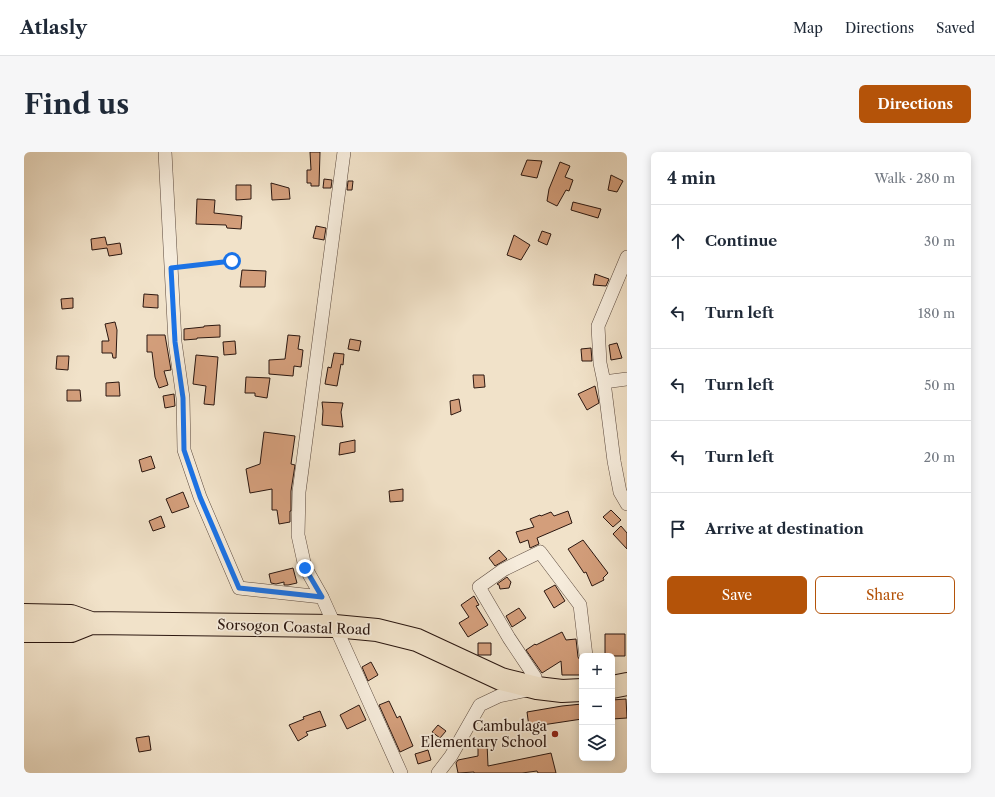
<!DOCTYPE html>
<html lang="en">
<head>
<meta charset="utf-8">
<style>
  :root { --surface:#fff; --page:#f6f6f7; --text:#1f2937; --muted:#747a83; --line:#e0e1e3; --accent:#b45309 }
  body { margin:0; font-family:"Libre Caslon Text",serif; background:var(--page); color:var(--text) }
  .controls { position:absolute; right:12px; bottom:12px; display:grid; overflow:hidden; border-radius:6px; box-shadow:0 2px 10px #0003 }
  .controls button { width:36px; height:36px; display:grid; place-items:center; padding:0; border:0; border-bottom:1px solid var(--line); background:var(--surface); color:var(--text); font:20px sans-serif }
  .stop { position:absolute; width:12px; height:12px; margin:-9px; border:3px solid #1a73e8; border-radius:50%; background:#fff }
  .stop.end { background:#1a73e8; border-color:#fff; box-shadow:0 1px 4px #0008 }
  .list { margin:0; padding:0; list-style:none }
  h2 { display:flex; justify-content:space-between; align-items:center; height:52px; margin:0; padding:0 16px; font-size:17px }
  h2 small { font-size:13px; font-weight:400; color:var(--muted) }
  .list li { display:grid; grid-template-columns:26px 1fr auto; gap:12px; align-items:center; box-sizing:border-box; height:72px; padding:0 16px; border-top:1px solid var(--line) }
  .list b { display:block; font-size:15px; white-space:nowrap }
  .list em { font-size:13px; font-style:normal; color:var(--muted) }
  .actions { display:flex; gap:8px; padding:12px 16px }
  .actions a { flex:1; padding:9px 0; border:1px solid var(--accent); border-radius:6px; text-align:center; font-size:14px; color:var(--accent) }
  .actions .main { background:var(--accent); color:#fff }
  .icon { flex:none; width:22px; height:22px; fill:none; stroke:currentColor; stroke-width:2; stroke-linecap:round; stroke-linejoin:round }
  .map { position:relative; flex:none; width:603px; height:621px; overflow:hidden; border-radius:6px }
  header { display:flex; align-items:center; gap:24px; box-sizing:border-box; height:56px; padding:0 20px; background:var(--surface); border-bottom:1px solid var(--line) }
  header strong { font-size:19px }
  nav { display:flex; gap:22px; margin-inline-start:auto; font-size:14px }
  .intro { display:flex; align-items:center; justify-content:space-between; box-sizing:border-box; height:96px; padding:0 24px }
  h1 { margin:0; font-size:28px }
  .button { padding:10px 18px; border-radius:6px; background:var(--accent); color:#fff; font-size:14px; font-weight:700 }
  main { display:flex; gap:24px; padding:0 24px }
  aside { flex:1; background:var(--surface); border-radius:6px; box-shadow:0 2px 10px #0003 }
  .map>svg:first-child { display:block }
</style>
</head>
<body>
<header>
<strong>Atlasly</strong>
<nav><a>Map</a><a>Directions</a><a>Saved</a></nav>
</header>
<div class="intro"><h1>Find us</h1><a class="button">Directions</a></div>
<main>
<div class="map">
<svg width="603" height="621" viewBox="0 0 603 621">
  <rect width="100%" height="100%" fill="#f1e2c9"/>
  <filter id="stains"><feTurbulence type="fractalNoise" baseFrequency=".005" numOctaves="4"/><feColorMatrix values="0 0 0 0 .2 0 0 0 0 .09 0 0 0 0 .02 0 0 0 .5 -.17"/></filter>
  <radialGradient id="worn" r=".72"><stop offset=".6" stop-color="#630" stop-opacity="0"/><stop offset="1" stop-color="#630" stop-opacity=".3"/></radialGradient>
  <!-- building -->
  <path fill="#d39e7b" stroke="#2b1710" d="M 286,0 L 296,0 L 295,34 L 287,34 L 287,31 L 283,31 L 283,18 L 287,18 Z
    M 503,8 L 518,9 L 513,26 L 497,23 Z
    M 536,10 L 546,14 L 541,25 L 549,28 L 545,39 L 542,38 L 533,54 L 523,49 L 525,37 Z
    M 587,23 L 599,29 L 593,40 L 584,38 Z
    M 300,27 L 308,28 L 307,36 L 299,36 Z
    M 324,29 L 329,29 L 328,38 L 323,38 Z
    M 247,31 L 265,36 L 266,47 L 248,48 Z
    M 212,33 L 227,33 L 227,47 L 212,48 Z
    M 173,47 L 191,48 L 190,61 L 218,64 L 217,77 L 203,76 L 202,73 L 172,72 Z
    M 549,50 L 577,57 L 574,66 L 547,58 Z
    M 292,74 L 302,76 L 300,88 L 289,86 Z
    M 518,79 L 527,82 L 523,93 L 514,89 Z
    M 490,83 L 506,93 L 497,108 L 483,103 Z
    M 81,85 L 83,93 L 96,91 L 98,102 L 85,104 L 83,96 L 68,98 L 67,87 Z
    M 218,118 L 242,119 L 241,135 L 216,135 Z
    M 571,122 L 585,127 L 582,134 L 569,133 Z
    M 120,142 L 134,143 L 134,156 L 119,155 Z
    M 49,146 L 49,156 L 38,157 L 37,147 Z
    M 91,170 L 93,178 L 92,206 L 89,206 L 88,201 L 78,201 L 78,189 L 85,189 L 81,172 Z
    M 196,173 L 196,185 L 173,186 L 173,187 L 160,188 L 160,177 L 180,175 L 180,174 Z
    M 123,183 L 141,183 L 147,218 L 140,219 L 144,233 L 135,236 L 131,225 L 128,200 L 123,200 Z
    M 264,183 L 276,184 L 274,197 L 279,198 L 277,215 L 270,214 L 269,224 L 245,222 L 245,208 L 261,207 Z
    M 326,187 L 337,189 L 335,199 L 324,197 Z
    M 211,189 L 212,202 L 200,203 L 199,190 Z
    M 593,191 L 598,206 L 587,208 L 585,193 Z
    M 567,196 L 568,209 L 558,209 L 557,197 Z
    M 310,201 L 320,202 L 319,213 L 317,212 L 313,234 L 301,232 L 304,215 L 307,216 Z
    M 172,203 L 194,205 L 190,253 L 180,252 L 182,234 L 169,232 Z
    M 33,204 L 45,204 L 44,218 L 32,217 Z
    M 449,223 L 460,223 L 461,235 L 450,236 Z
    M 222,225 L 246,226 L 243,246 L 231,244 L 231,241 L 221,241 Z
    M 95,230 L 96,244 L 82,244 L 82,231 Z
    M 571,234 L 575,251 L 563,258 L 554,242 Z
    M 43,238 L 56,238 L 57,249 L 43,249 Z
    M 150,242 L 151,254 L 141,256 L 139,244 Z
    M 435,247 L 437,259 L 427,263 L 426,249 Z
    M 298,250 L 319,251 L 317,260 L 319,275 L 298,273 L 299,259 Z
    M 240,280 L 271,284 L 267,312 L 271,313 L 267,339 L 267,359 L 266,359 L 266,370 L 255,372 L 253,358 L 248,358 L 248,337 L 226,341 L 222,317 L 236,312 Z
    M 331,288 L 331,300 L 315,303 L 316,291 Z
    M 127,304 L 131,316 L 118,320 L 115,308 Z
    M 379,337 L 379,349 L 366,350 L 365,339 Z
    M 159,340 L 165,355 L 148,361 L 142,347 Z
    M 587,358 L 597,368 L 589,375 L 579,365 Z
    M 544,359 L 548,371 L 513,386 L 515,392 L 506,396 L 504,388 L 496,391 L 492,380 L 510,375 L 506,367 L 516,363 L 517,364 L 527,360 L 530,364 Z
    M 137,364 L 141,375 L 129,379 L 125,369 Z
    M 597,374 L 603,381 L 603,397 L 589,382 Z
    M 559,388 L 584,421 L 579,426 L 580,428 L 568,434 L 562,420 L 560,421 L 544,397 Z
    M 475,398 L 483,407 L 471,414 L 465,406 Z
    M 269,416 L 273,431 L 264,433 L 260,433 L 260,430 L 252,432 L 247,431 L 245,422 Z
    M 483,425 L 487,430 L 485,436 L 476,437 L 475,433 L 473,432 Z
    M 531,433 L 541,449 L 530,456 L 520,439 Z
    M 450,444 L 455,453 L 452,454 L 464,473 L 444,485 L 435,471 L 445,465 L 437,453 Z
    M 495,456 L 502,466 L 488,475 L 482,464 Z
    M 538,480 L 542,488 L 552,487 L 554,505 L 557,510 L 557,523 L 538,523 L 537,509 L 518,521 L 502,498 L 511,492 L 512,493 Z
    M 581,482 L 601,482 L 601,504 L 581,504 Z
    M 454,491 L 467,491 L 467,503 L 454,503 Z
    M 347,510 L 354,523 L 344,529 L 338,515 Z
    M 602,547 L 603,566 L 588,567 L 588,548 Z
    M 365,549 L 373,566 L 376,564 L 389,594 L 376,600 L 355,553 Z
    M 558,552 L 558,567 L 505,575 L 503,560 L 538,554 Z
    M 335,553 L 342,568 L 323,577 L 316,563 Z
    M 296,559 L 302,574 L 282,580 L 284,583 L 274,589 L 265,573 L 280,567 L 279,565 Z
    M 414,573 L 422,579 L 416,586 L 408,580 Z
    M 125,584 L 127,598 L 115,600 L 112,586 Z
    M 454,591 L 463,591 L 464,614 L 527,601 L 532,621 L 514,621 L 513,619 L 498,621 L 450,621 L 450,620 L 434,621 L 432,611 L 434,608 L 454,604 Z
    M 404,598 L 407,608 L 394,612 L 391,602 Z"/>
  <g fill="none" stroke-linecap="round" stroke-linejoin="round">
    <defs>
      <path id="street" d="M 141,0 L 151,190 L 159,246 L 160,298 L 176,345 L 215,436 L 298,445
        M 320,0 L 275,340 L 274,383 L 281,415 L 298,445 L 377,621
        M 603,105 L 574,174 L 576,211 L 580,230 L 590,309 L 596,340 L 603,352
        M 580,230 L 603,227
        M 414,621 L 427,604 L 456,553 L 475,544 L 513,536 L 511,525 L 485,486 L 455,435 L 479,418 L 516,400 L 556,453 L 562,504"/>
      <path id="highway" d="M 0,463 L 47,464 L 67,471 L 311,474 L 353,478 L 393,488 L 477,527 L 513,536 L 538,539 L 558,538
        M 0,479 L 47,479 L 67,471
        M 588,535 L 603,532"/>
    </defs>
    <!-- street casing -->
    <use href="#street" stroke="#5c4a3e" stroke-width="14"/>
    <!-- highway casing -->
    <use href="#highway" stroke="#2b1710" stroke-width="24"/>
    <!-- path -->
    <path stroke="#2b1710" stroke-width="2" stroke-dasharray="3 2" stroke-linecap="butt" d="M 160,115 L 208,109"/>
    <!-- street -->
    <use href="#street" stroke="#f6ecdc" stroke-width="13"/>
    <!-- highway -->
    <use href="#highway" stroke="#f1e2c9" stroke-width="22"/>
  </g>
  <g fill="none" stroke-linecap="round" stroke-linejoin="round">
    <!-- route -->
    <path stroke="#1a73e8" stroke-width="5" d="M 208,109 L 147,116 L 151,190 L 159,246 L 160,298 L 176,345 L 215,436 L 298,445 L 281,416"/>
  </g>
  <!-- markers -->
  <circle fill="#8f2418" stroke="#f6ecdc" stroke-width="1.5" cx="531" cy="582" r="4"/>
  <g text-anchor="middle" dominant-baseline="central" stroke-width="3.5" stroke-linejoin="round" paint-order="stroke">
    <!-- street labels -->
    <g font-size="14" fill="#2b1710" stroke="#f6ecdc">
      <text transform="translate(270 475) rotate(2)">Sorsogon Coastal Road</text>
    </g>
    <!-- poi labels -->
    <g font-size="14" fill="#2b1710" stroke="#f6ecdc" text-anchor="end">
      <text x="523" y="574">Cambulaga<tspan x="523" dy="16">Elementary School</tspan></text>
    </g>
  </g>
  <rect width="100%" height="100%" filter="url(#stains)"/>
  <rect width="100%" height="100%" fill="url(#worn)"/>
</svg>
<div class="controls">
<button>+</button>
<button>−</button>
<button><svg class="icon" aria-label="layers" viewBox="0 0 24 24"><path d="M12 4l9 5-9 5-9-5zM3 14l9 5 9-5"/></svg></button>
</div>
<div class="stop" style="left:208px;top:109px"></div>
<div class="stop end" style="left:281px;top:416px"></div>
</div>
<aside>
<h2>4 min<small>Walk · 280 m</small></h2>
<ul class="list">
<li><svg class="icon" aria-label="ahead" viewBox="0 0 24 24"><path d="M12 20V5M6 11l6-6 6 6"/></svg><div><b>Continue</b></div><em>30 m</em></li>
<li><svg class="icon" aria-label="left" viewBox="0 0 24 24"><path d="M17 20v-9H6M10 6l-5 5 5 5"/></svg><div><b>Turn left</b></div><em>180 m</em></li>
<li><svg class="icon" aria-label="left" viewBox="0 0 24 24"><path d="M17 20v-9H6M10 6l-5 5 5 5"/></svg><div><b>Turn left</b></div><em>50 m</em></li>
<li><svg class="icon" aria-label="left" viewBox="0 0 24 24"><path d="M17 20v-9H6M10 6l-5 5 5 5"/></svg><div><b>Turn left</b></div><em>20 m</em></li>
<li><svg class="icon" aria-label="arrive" viewBox="0 0 24 24"><path d="M6 21V4h12l-3 4 3 4H6"/></svg><div><b>Arrive at destination</b></div></li>
</ul>
<div class="actions"><a class="main">Save</a><a>Share</a></div>
</aside>
</main>
</body>
</html>
